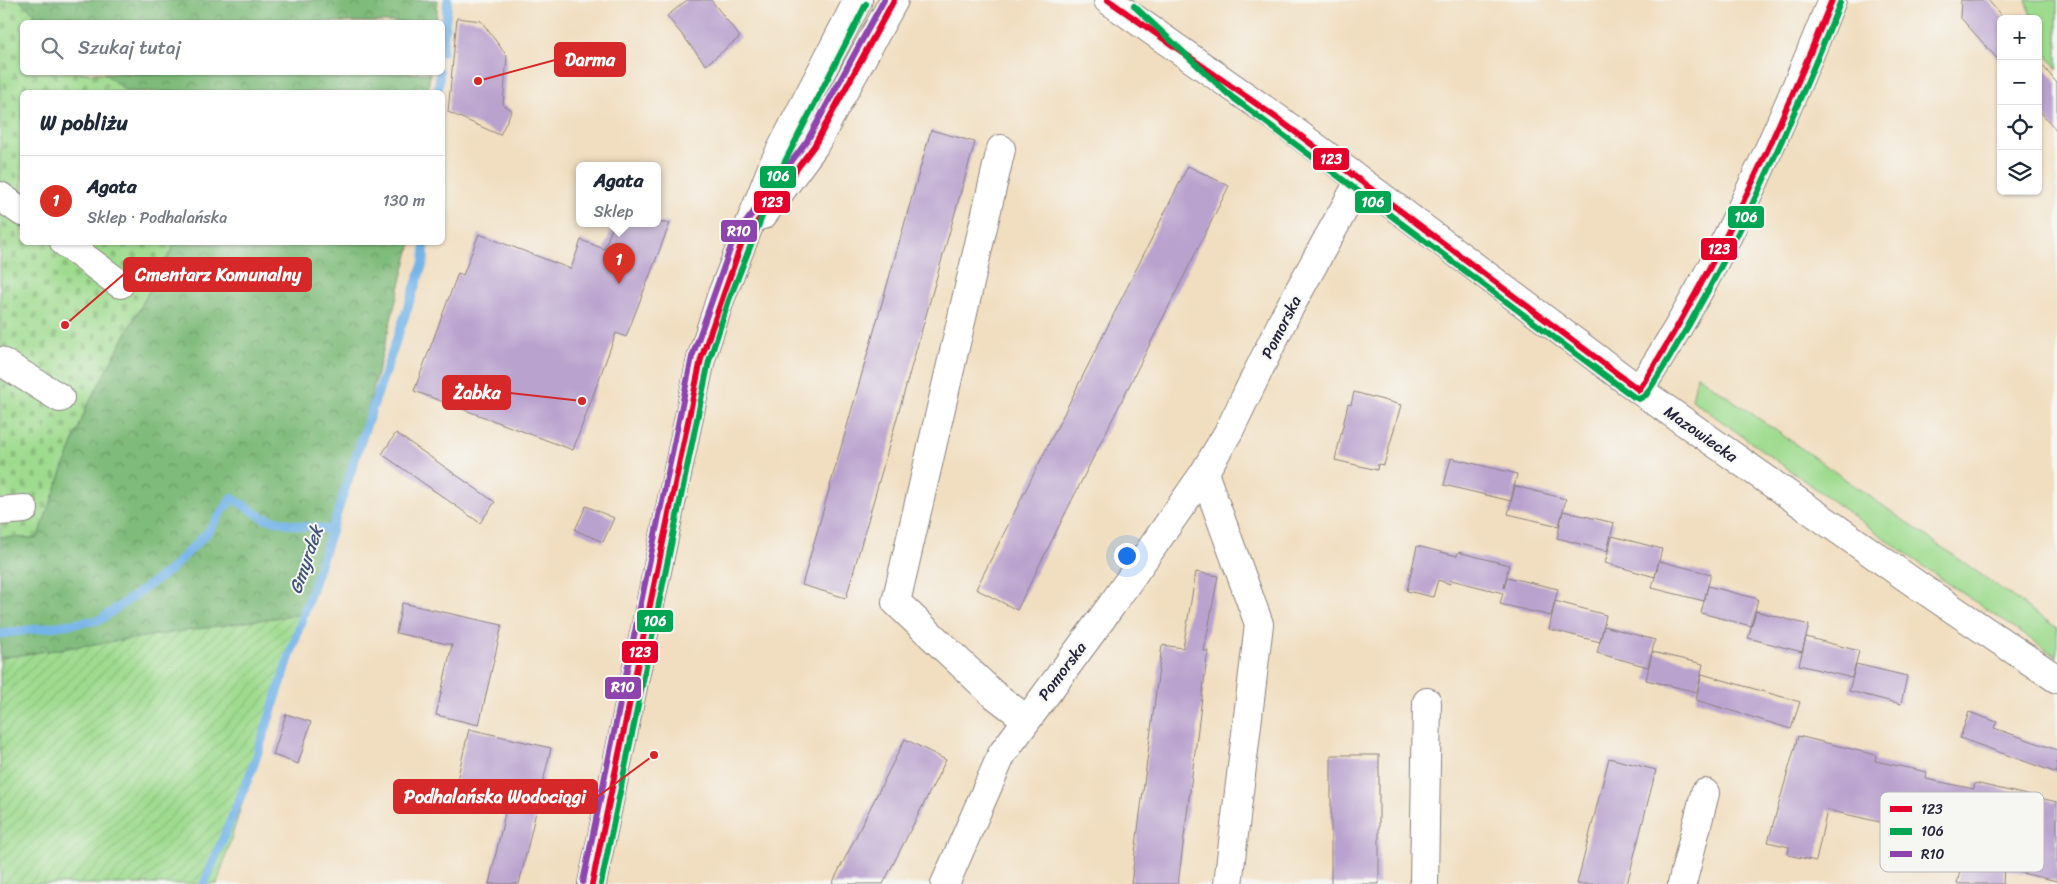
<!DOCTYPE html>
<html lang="pl">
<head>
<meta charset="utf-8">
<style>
  :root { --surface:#fff; --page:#f2f2f3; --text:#1f2937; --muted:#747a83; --line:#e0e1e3; --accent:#d93025 }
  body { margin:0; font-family:Sriracha,sans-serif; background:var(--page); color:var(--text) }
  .controls { position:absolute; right:15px; top:15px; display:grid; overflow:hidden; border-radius:8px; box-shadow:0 1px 4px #0004 }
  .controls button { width:45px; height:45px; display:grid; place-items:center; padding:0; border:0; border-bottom:1px solid var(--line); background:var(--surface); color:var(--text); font:25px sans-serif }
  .you { position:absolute; left:1126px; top:555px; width:18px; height:18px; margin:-12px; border:4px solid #fff; border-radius:50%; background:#1a73e8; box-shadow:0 0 0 8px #1a73e833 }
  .badge { display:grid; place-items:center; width:32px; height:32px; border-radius:50%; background:var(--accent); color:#fff; font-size:16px; font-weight:700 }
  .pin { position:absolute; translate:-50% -41px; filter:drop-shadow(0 1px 2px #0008) }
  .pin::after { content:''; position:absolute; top:26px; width:18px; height:15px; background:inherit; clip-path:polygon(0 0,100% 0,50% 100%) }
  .popup { position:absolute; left:576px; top:162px; width:85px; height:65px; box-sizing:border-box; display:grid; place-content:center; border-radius:8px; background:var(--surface); filter:drop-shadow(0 1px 4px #0005); font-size:16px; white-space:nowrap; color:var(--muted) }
  .popup b { font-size:19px; color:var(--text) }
  .popup::after { content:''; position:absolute; left:50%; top:100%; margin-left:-10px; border:10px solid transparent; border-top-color:var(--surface) }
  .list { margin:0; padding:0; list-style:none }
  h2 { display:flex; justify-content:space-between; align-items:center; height:65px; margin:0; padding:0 20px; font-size:21px }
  h2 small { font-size:16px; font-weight:400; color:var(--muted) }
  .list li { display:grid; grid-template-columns:32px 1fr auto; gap:15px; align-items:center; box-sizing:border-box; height:90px; padding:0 20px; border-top:1px solid var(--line) }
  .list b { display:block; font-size:19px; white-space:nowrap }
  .list p { margin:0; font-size:16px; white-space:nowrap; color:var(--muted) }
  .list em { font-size:16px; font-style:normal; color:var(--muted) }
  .icon { flex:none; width:28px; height:28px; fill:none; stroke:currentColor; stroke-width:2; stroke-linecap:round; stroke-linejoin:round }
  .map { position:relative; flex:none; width:2057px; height:884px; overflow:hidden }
  .search { position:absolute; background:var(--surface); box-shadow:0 1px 4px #0004; left:20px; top:20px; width:425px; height:55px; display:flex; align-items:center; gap:12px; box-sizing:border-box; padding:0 18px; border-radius:8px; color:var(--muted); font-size:19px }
  .panel { position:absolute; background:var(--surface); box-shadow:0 1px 4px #0004; left:20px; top:90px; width:425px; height:155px; border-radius:8px }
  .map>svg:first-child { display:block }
</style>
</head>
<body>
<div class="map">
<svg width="2057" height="884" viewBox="0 0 2057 884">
  <defs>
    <pattern id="forest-crowns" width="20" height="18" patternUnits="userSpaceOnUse" patternTransform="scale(1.25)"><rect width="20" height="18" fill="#7fbb7a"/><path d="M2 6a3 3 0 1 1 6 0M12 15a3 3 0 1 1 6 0" fill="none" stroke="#689865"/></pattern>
    <pattern id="cemetery-stones" width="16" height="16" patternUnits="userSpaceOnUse" patternTransform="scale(1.25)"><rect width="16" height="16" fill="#9fdb8f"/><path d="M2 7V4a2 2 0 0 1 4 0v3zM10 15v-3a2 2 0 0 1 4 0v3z" fill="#89bc7c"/></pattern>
    <pattern id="garden-furrows" width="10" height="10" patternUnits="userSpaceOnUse" patternTransform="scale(1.25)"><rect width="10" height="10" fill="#9fdb8f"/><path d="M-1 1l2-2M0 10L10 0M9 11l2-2" fill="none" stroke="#89bc7c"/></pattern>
  </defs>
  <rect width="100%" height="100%" fill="#f6f6f2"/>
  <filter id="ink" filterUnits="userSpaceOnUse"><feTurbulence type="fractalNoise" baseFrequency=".02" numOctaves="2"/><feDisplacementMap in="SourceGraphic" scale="10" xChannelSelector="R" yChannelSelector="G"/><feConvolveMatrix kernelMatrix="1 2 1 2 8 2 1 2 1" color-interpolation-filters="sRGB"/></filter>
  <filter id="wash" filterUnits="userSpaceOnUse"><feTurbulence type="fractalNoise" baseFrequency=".0096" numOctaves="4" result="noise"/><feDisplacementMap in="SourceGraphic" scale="20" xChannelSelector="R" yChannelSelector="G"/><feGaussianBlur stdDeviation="1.12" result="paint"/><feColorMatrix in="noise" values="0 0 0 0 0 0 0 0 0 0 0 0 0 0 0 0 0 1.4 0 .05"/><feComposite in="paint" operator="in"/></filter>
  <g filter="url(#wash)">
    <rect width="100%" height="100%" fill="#f1dec0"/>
    <!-- forest -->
    <path fill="url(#forest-crowns)" stroke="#506e5a" d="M 18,0 L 438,0 L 436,22 L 45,22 Z
      M 103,73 L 430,73 L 428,92 L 127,92 Z
      M 175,243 L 411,243 L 363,428 L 301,614 L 0,658 L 0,537 L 37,538 L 86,408 Z"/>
    <!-- cemetery -->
    <path fill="url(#cemetery-stones)" stroke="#607e65" d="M 0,0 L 19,0 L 45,22 L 22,22 L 22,72 L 104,73 L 127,92 L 22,92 L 22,242 L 175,243 L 86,408 L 37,538 L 0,537 Z"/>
    <!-- park -->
    <path fill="#9fdb8f" stroke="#607e65" d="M 2026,0 L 2057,0 L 2057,69 C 2042,50 2038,43 2038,19 L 2032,19 Z
      M 1697,375 L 2057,628 L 2057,657 L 1933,573 L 1692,400 Z"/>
    <!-- garden -->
    <path fill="url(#garden-furrows)" stroke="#607e65" d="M 301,614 L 217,884 L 0,884 L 0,658 Z"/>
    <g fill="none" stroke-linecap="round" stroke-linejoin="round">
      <!-- stream -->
      <path stroke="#74b4e8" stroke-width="9" d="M 442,52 L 448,0
        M 438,92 L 440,72
        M 0,634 L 100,620 L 169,571 L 207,533 L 232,498 L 264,518 L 299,526 L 332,530
        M 204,884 L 253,767 L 362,438 L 424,261 L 425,242"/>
    </g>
    <g id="blocks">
      <!-- building -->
      <path fill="#b9a2ce" d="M 687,0 L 711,0 L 740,37 L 706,65 L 667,16 Z
        M 1961,0 L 1988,0 L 2004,19 L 2001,19 L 2001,63 L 1960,17 Z
        M 457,18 L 481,21 L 507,56 L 503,105 L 512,110 L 500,135 L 448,112 Z
        M 2038,60 L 2057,83 L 2057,131 L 2038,109 Z
        M 931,130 L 975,142 L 846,598 L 802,585 Z
        M 1188,166 L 1229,186 L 1017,610 L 976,589 Z
        M 614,223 L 670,223 L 626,337 L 616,333 L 573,450 L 414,391 L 458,273 L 463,275 L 479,234 L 571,269 L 581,240 L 604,249 Z
        M 1354,392 L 1401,405 L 1384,465 L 1378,464 L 1377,470 L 1335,460 L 1348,404 L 1351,405 Z
        M 396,433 L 495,502 L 480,523 L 382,454 Z
        M 1451,458 L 1517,474 L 1511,501 L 1444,485 Z
        M 1515,486 L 1566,499 L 1559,526 L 1508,514 Z
        M 586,506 L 614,518 L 603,542 L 575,530 Z
        M 1563,511 L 1614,523 L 1607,551 L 1557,538 Z
        M 1612,536 L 1662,549 L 1655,577 L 1605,563 Z
        M 1417,546 L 1457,556 L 1458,552 L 1509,565 L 1504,588 L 1507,577 L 1558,589 L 1551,616 L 1500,604 L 1503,593 L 1451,580 L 1450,584 L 1438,580 L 1433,597 L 1407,591 Z
        M 1659,561 L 1711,574 L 1704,601 L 1652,588 Z
        M 1196,572 L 1218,576 L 1204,651 L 1208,651 L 1178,884 L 1131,884 L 1162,645 L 1183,648 Z
        M 1708,586 L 1758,599 L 1751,626 L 1701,613 Z
        M 1555,601 L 1606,615 L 1600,642 L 1549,629 Z
        M 402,603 L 502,625 L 479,725 L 436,715 L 452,645 L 396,633 Z
        M 1756,611 L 1809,625 L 1802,652 L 1748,638 Z
        M 1604,626 L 1655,640 L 1648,667 L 1597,653 Z
        M 1806,637 L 1859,651 L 1852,678 L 1799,665 Z
        M 1652,652 L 1703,664 L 1697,692 L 1646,680 Z
        M 1856,664 L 1907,676 L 1901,704 L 1849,691 Z
        M 1702,674 L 1800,702 L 1791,729 L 1696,700 Z
        M 1969,712 L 1997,722 L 1994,728 L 2057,750 L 2057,773 L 1960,738 Z
        M 286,714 L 311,722 L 298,764 L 273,755 Z
        M 469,729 L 551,748 L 519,884 L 489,884 L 510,792 L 457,780 Z
        M 1798,736 L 1876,755 L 1875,761 L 1927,772 L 1926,779 L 1974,789 L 1975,783 L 2057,802 L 2057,881 L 2004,869 L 2003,884 L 1957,884 L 1965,847 L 1913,836 L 1915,830 L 1827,810 L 1816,861 L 1788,855 L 1789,847 L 1768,842 Z
        M 905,739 L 946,760 L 883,884 L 832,884 Z
        M 1331,755 L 1379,755 L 1379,884 L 1331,884 Z
        M 1609,758 L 1656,770 L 1627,884 L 1577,884 Z"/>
    </g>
  </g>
  <g filter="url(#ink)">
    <use href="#blocks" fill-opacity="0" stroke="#8a807e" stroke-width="1"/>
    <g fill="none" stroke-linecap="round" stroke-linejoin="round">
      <defs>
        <path id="minor" d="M 1108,0 L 1278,119 L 1639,390 L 1920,587 L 2057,679
          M 1001,149 L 896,602 L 992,693 L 1026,719
          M 0,196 L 22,212
          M 763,215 L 814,146 L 894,0
          M 64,242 L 120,284
          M 0,361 L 60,398
          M 1639,390 C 1719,270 1778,134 1832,0
          M 1204,473 L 1259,624 L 1228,884
          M 0,511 L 24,509
          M 592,884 L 701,359 L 721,297 L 773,165 L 858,0
          M 945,884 L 1002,754 L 1111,606 L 1204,473 L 1229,431 L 1286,314 L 1359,182
          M 1424,884 L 1427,702
          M 1682,884 L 1705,793"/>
      </defs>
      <!-- minor casing -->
      <use href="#minor" stroke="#8a807e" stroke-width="30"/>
      <!-- minor -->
      <use href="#minor" stroke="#fff" stroke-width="28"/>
      <defs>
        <path id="bus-1" d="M 1108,0 L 1278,119 L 1639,390 C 1717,267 1777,135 1832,0
          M 592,884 L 701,359 L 742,242 L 814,146 L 894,0"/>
        <path id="bus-2" d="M 1134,6 L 1228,94 L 1634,397 L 1639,399 L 1646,395 C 1726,272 1785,139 1840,3
          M 601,884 L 709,361 L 729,300 L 781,169 L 866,4"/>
        <path id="bus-3" d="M 583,882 L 692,357 L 734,238 L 807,141 L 884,0"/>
      </defs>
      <!-- bus-1 casing -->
      <use href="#bus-1" stroke="#f6f6f2" stroke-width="10"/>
      <!-- bus-2 casing -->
      <use href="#bus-2" stroke="#f6f6f2" stroke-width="10"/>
      <!-- bus-3 casing -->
      <use href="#bus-3" stroke="#f6f6f2" stroke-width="10"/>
      <!-- bus-1 -->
      <use href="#bus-1" stroke="#e4002b" stroke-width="6"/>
      <!-- bus-2 -->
      <use href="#bus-2" stroke="#00a651" stroke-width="6"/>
      <!-- bus-3 -->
      <use href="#bus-3" stroke="#8e44ad" stroke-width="6"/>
    </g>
  </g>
  <g text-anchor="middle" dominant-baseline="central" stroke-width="4" stroke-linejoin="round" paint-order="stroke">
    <!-- street labels -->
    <g font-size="16" fill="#22223b" stroke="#f6f6f2">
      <text transform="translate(1281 327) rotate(-63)">Pomorska</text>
      <text transform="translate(1701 434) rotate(35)">Mazowiecka</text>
      <text transform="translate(1062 671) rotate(-53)">Pomorska</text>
    </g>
    <!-- water labels -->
    <g font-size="18" font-style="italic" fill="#3f5578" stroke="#f6f6f2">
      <text transform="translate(306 560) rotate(-71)">Gmyrdek</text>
    </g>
  </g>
  <!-- legend -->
  <rect x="1880" y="792" width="164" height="80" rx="8" fill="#f6f6f2" stroke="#b6b6bb" stroke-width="1"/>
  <rect x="1890" y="806" width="22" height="6" fill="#e4002b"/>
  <rect x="1890" y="828" width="22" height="7" fill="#00a651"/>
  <rect x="1890" y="851" width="22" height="6" fill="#8e44ad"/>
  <g font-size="14" fill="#22223b">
    <text x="1921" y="814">123</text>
    <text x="1921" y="836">106</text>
    <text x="1921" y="859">R10</text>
  </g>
  <!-- callouts -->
  <path fill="none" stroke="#d62828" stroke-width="2" d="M478 81L555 60M65 325L124 274M582 401L510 393M654 755L597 797"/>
  <g fill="#d62828" stroke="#f6f6f2" stroke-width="2">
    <circle cx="478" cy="81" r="5"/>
    <circle cx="65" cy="325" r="5"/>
    <circle cx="582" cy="401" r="5"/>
    <circle cx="654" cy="755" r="5"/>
  </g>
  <g fill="#d62828" stroke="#d62828" stroke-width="2">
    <rect x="555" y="43" width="70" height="33" rx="5"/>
    <rect x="124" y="258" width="187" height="33" rx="5"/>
    <rect x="443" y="376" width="67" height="33" rx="5"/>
    <rect x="394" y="780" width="203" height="33" rx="5"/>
  </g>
  <g font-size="18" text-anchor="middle" font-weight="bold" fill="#fff">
    <text x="590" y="66">Darma</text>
    <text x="218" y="281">Cmentarz Komunalny</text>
    <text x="477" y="399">Żabka</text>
    <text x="495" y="803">Podhalańska Wodociągi</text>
  </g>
  <g stroke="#f6f6f2" stroke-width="2">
    <rect x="1312" y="147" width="38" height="24" rx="5" fill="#e4002b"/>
    <rect x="759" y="165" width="38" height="24" rx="5" fill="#00a651"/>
    <rect x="1354" y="190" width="38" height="24" rx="5" fill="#00a651"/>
    <rect x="753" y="190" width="38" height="24" rx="5" fill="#e4002b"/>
    <rect x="1727" y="205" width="38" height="24" rx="5" fill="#00a651"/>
    <rect x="720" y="219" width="38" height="24" rx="5" fill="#8e44ad"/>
    <rect x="1700" y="237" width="38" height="24" rx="5" fill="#e4002b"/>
    <rect x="636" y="609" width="38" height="24" rx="5" fill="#00a651"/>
    <rect x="621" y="640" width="38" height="24" rx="5" fill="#e4002b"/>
    <rect x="604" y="676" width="38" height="24" rx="5" fill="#8e44ad"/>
  </g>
  <g font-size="14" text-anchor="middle" font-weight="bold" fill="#fff">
    <text x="1331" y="164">123</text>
    <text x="778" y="181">106</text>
    <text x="1373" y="207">106</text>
    <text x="772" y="207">123</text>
    <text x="1746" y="222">106</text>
    <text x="739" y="236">R10</text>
    <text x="1719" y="254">123</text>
    <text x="655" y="626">106</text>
    <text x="640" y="657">123</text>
    <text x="623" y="692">R10</text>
  </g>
</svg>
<div class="controls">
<button>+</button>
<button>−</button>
<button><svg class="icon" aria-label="locate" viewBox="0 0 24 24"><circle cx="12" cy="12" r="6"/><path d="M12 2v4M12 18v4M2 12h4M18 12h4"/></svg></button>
<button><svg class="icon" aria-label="layers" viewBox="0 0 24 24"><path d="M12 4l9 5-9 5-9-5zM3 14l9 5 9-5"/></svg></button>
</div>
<div class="you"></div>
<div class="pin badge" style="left:619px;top:284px">1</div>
<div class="popup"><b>Agata</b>Sklep</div>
<div class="search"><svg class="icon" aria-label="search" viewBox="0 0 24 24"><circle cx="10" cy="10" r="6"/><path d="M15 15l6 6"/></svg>Szukaj tutaj</div>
<section class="panel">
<h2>W pobliżu<small></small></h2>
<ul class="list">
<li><span class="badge">1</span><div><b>Agata</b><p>Sklep · Podhalańska</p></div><em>130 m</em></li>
</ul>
</section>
</div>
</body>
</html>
